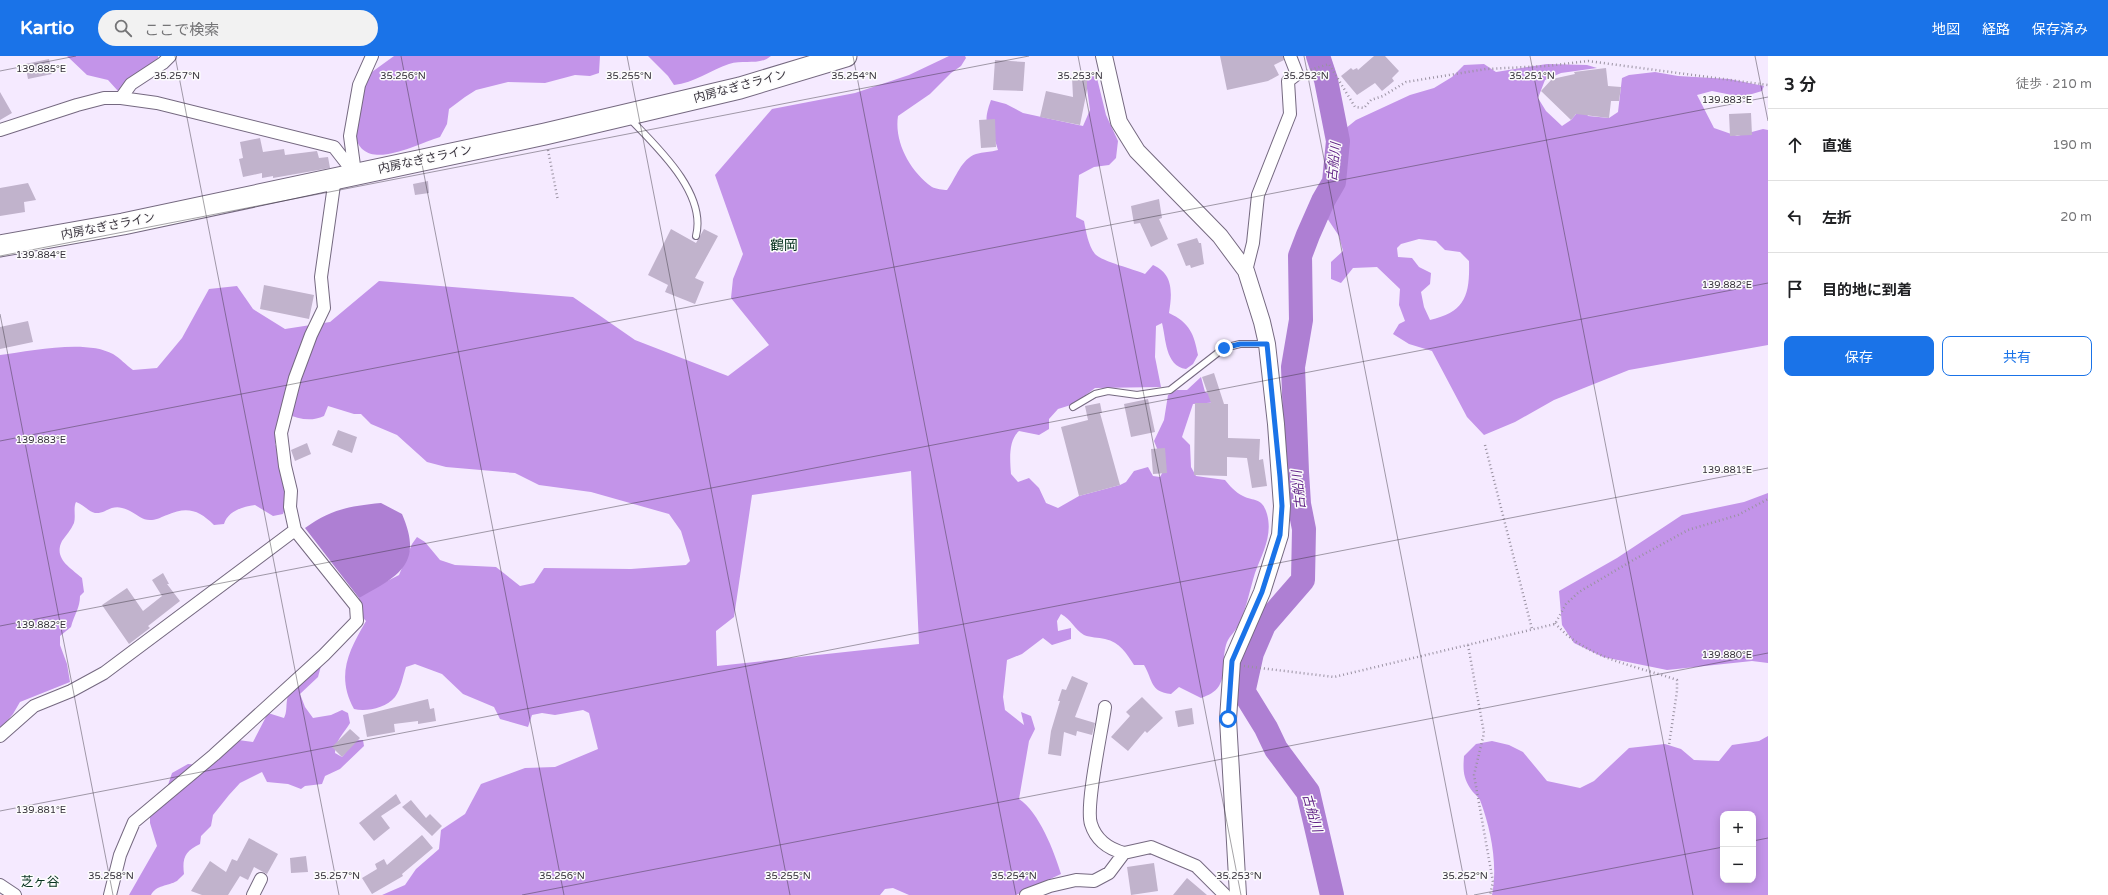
<!DOCTYPE html>
<html lang="ja">
<head>
<meta charset="utf-8">
<style>
  :root { --surface:#fff; --page:#f2f2f2; --text:#202124; --muted:#757577; --line:#e0e0e0; --accent:#1a73e8 }
  body { margin:0; font-family:"Varela Round","Noto Sans JP",sans-serif; background:var(--page); color:var(--text) }
  .controls { position:absolute; right:12px; bottom:12px; display:grid; overflow:hidden; border-radius:8px; box-shadow:0 2px 10px #0003 }
  .controls button { width:36px; height:36px; display:grid; place-items:center; padding:0; border:0; border-bottom:1px solid var(--line); background:var(--surface); color:var(--text); font:20px sans-serif }
  .stop { position:absolute; width:12px; height:12px; margin:-9px; border:3px solid #1a73e8; border-radius:50%; background:#fff }
  .stop.end { background:#1a73e8; border-color:#fff; box-shadow:0 1px 4px #0008 }
  .list { margin:0; padding:0; list-style:none }
  h2 { display:flex; justify-content:space-between; align-items:center; height:52px; margin:0; padding:0 16px; font-size:17px }
  h2 small { font-size:13px; font-weight:400; color:var(--muted) }
  .list li { display:grid; grid-template-columns:26px 1fr auto; gap:12px; align-items:center; box-sizing:border-box; height:72px; padding:0 16px; border-top:1px solid var(--line) }
  .list b { display:block; font-size:15px; white-space:nowrap }
  .list em { font-size:13px; font-style:normal; color:var(--muted) }
  .actions { display:flex; gap:8px; padding:12px 16px }
  .actions a { flex:1; padding:9px 0; border:1px solid var(--accent); border-radius:8px; text-align:center; font-size:14px; color:var(--accent) }
  .actions .main { background:var(--accent); color:#fff }
  .icon { flex:none; width:22px; height:22px; fill:none; stroke:currentColor; stroke-width:2; stroke-linecap:round; stroke-linejoin:round }
  .map { position:relative; flex:none; width:1768px; height:839px; overflow:hidden }
  header { display:flex; align-items:center; gap:24px; box-sizing:border-box; height:56px; padding:0 20px; background:var(--accent); color:#fff }
  header strong { font-size:19px }
  nav { display:flex; gap:22px; margin-inline-start:auto; font-size:14px }
  .search { width:280px; height:36px; background:var(--page); display:flex; align-items:center; gap:10px; box-sizing:border-box; padding:0 14px; border-radius:22px; color:var(--muted); font-size:15px }
  main { display:flex }
  aside { flex:1; background:var(--surface) }
  .map>svg:first-child { display:block }
</style>
</head>
<body>
<header>
<strong>Kartio</strong>
<div class="search"><svg class="icon" aria-label="search" viewBox="0 0 24 24"><circle cx="10" cy="10" r="6"/><path d="M15 15l6 6"/></svg>ここで検索</div>
<nav><a>地図</a><a>経路</a><a>保存済み</a></nav>
</header>
<main>
<div class="map">
<svg width="1768" height="839" viewBox="0 0 1768 839">
  <rect width="100%" height="100%" fill="#f5eaff"/>
  <!-- forest -->
  <path fill="#c394e9" fill-rule="evenodd" d="M 67,0 L 158,0 L 158,2 L 152,10 L 118,35 L 108,24 L 87,19 Z
    M 394,0 L 600,0 L 599,17 L 590,20 L 575,19 L 545,27 L 508,26 L 476,34 L 465,41 L 449,53 L 447,68 L 440,81 C 416,88 360,120 355,76 C 354,65 363,34 365,21 Z
    M 648,0 L 771,0 C 759,10 744,3 729,8 C 711,14 694,27 674,29 L 668,20 Z
    M 949,0 L 965,0 L 966,2 L 961,10 L 951,17 L 930,38 L 898,60 C 894,86 910,115 932,131 C 936,133 943,134 947,134 C 956,122 961,103 976,98 C 983,96 991,96 998,94 C 992,70 980,74 991,44 L 1006,48 L 1023,57 L 1083,70 L 1090,54 L 1085,18 L 1093,17 L 1097,22 L 1106,59 L 1118,85 L 1116,102 L 1109,109 L 1094,111 L 1079,119 L 1076,161 L 1084,165 C 1086,175 1088,189 1095,198 C 1103,206 1134,213 1145,218 L 1153,209 C 1174,218 1172,238 1169,257 C 1190,267 1194,278 1198,299 L 1193,308 L 1186,313 C 1165,310 1166,282 1162,267 L 1156,270 L 1155,301 L 1161,331 L 1095,332 L 1074,348 L 1058,353 L 1049,363 L 1049,373 L 1039,379 L 1019,375 C 1008,385 1010,404 1011,418 L 1018,426 L 1029,422 L 1039,432 L 1046,447 L 1058,452 L 1079,440 L 1120,429 L 1126,426 L 1134,415 L 1148,411 L 1153,420 L 1160,421 L 1165,412 L 1154,385 L 1164,364 L 1168,339 L 1177,334 L 1187,334 L 1201,321 L 1205,336 L 1213,339 L 1220,346 L 1193,348 L 1182,381 L 1190,389 L 1191,411 L 1196,420 L 1225,424 C 1230,430 1235,436 1243,440 C 1255,446 1262,441 1267,458 C 1273,480 1262,498 1255,517 C 1250,533 1247,550 1240,566 C 1237,574 1230,579 1227,586 C 1221,602 1227,617 1219,630 C 1214,637 1209,639 1201,642 L 1179,631 L 1171,638 C 1150,636 1153,624 1144,609 L 1134,609 C 1126,597 1120,586 1105,583 C 1098,581 1091,582 1084,579 C 1075,574 1071,563 1061,558 L 1057,565 L 1058,575 L 1071,572 L 1071,583 L 1052,589 L 1043,582 L 1022,598 L 1007,604 L 1003,641 L 1005,654 L 1024,669 L 1021,656 L 1031,660 L 1035,673 L 1029,685 L 1019,743 C 1039,756 1054,795 1061,818 L 1016,839 L 909,839 L 893,832 L 885,833 L 880,839 L 382,839 L 405,829 L 416,813 L 439,793 L 441,774 L 465,758 L 481,728 L 525,712 L 555,711 L 598,693 L 589,657 L 583,654 L 555,659 L 542,657 L 532,659 L 528,671 L 500,663 L 494,651 L 463,638 L 442,618 L 415,608 L 406,611 C 403,620 401,633 395,641 C 386,652 366,656 354,653 C 336,620 348,596 366,565 C 358,556 356,550 360,539 L 399,519 L 412,488 L 417,481 L 425,486 L 440,504 L 455,509 L 496,511 L 520,530 L 534,527 L 544,512 L 631,513 L 686,509 L 690,505 L 681,475 L 669,458 L 591,436 L 539,429 L 515,417 L 446,411 L 427,406 L 397,379 L 371,368 L 361,358 L 354,358 L 328,350 L 324,360 C 311,366 299,363 286,358 L 277,377 L 275,389 L 282,393 L 287,448 L 283,458 L 273,460 L 255,449 C 242,451 228,455 224,468 L 214,469 C 199,454 187,450 167,459 C 163,460 157,464 152,464 C 143,465 138,459 130,455 C 111,445 108,458 95,457 C 89,456 83,448 76,446 C 73,452 76,460 74,467 C 71,474 66,479 62,485 C 53,503 71,512 82,522 L 84,536 L 80,540 C 80,552 74,559 71,571 L 60,580 L 60,589 L 67,608 L 70,626 L 20,646 L 13,658 L 0,673 L 0,299 C 30,295 86,283 113,298 C 120,302 126,309 133,314 L 157,312 L 182,282 L 209,233 L 237,230 L 253,253 L 285,273 L 330,266 L 379,225 L 573,241 L 635,284 L 728,320 L 769,289 L 731,242 L 733,223 L 743,198 L 715,119 L 772,53 L 855,37 L 909,19 ZM 911,415 L 919,588 L 717,610 L 716,575 L 734,561 L 752,439 Z
    M 1484,8 L 1496,16 L 1547,8 L 1587,9 L 1597,12 L 1561,17 L 1545,24 L 1538,42 L 1546,55 L 1562,70 L 1571,64 L 1583,50 L 1588,60 L 1609,62 L 1618,56 L 1622,22 L 1629,19 L 1655,16 L 1678,20 L 1729,23 L 1764,30 L 1762,35 L 1742,41 L 1712,35 L 1697,39 L 1714,72 L 1737,80 L 1763,73 L 1768,74 L 1768,289 L 1629,314 L 1554,344 L 1515,366 L 1484,379 L 1467,361 L 1432,295 L 1409,288 L 1393,278 L 1399,268 L 1405,265 L 1399,249 L 1400,233 L 1377,211 L 1353,212 L 1341,227 L 1331,223 L 1331,206 L 1343,195 L 1339,180 L 1327,162 L 1320,144 L 1326,119 L 1336,108 L 1341,87 L 1340,77 L 1356,64 L 1410,39 L 1434,32 L 1452,21 L 1464,9 ZM 1419,183 L 1436,185 L 1445,194 L 1460,196 L 1469,205 C 1470,240 1465,256 1430,264 L 1424,251 L 1421,236 L 1430,228 L 1431,217 L 1419,211 L 1412,202 L 1398,201 L 1397,192 L 1401,188 Z
    M 1768,437 L 1768,607 L 1752,605 L 1667,614 L 1603,601 L 1574,587 L 1562,569 L 1559,535 L 1617,502 L 1682,459 L 1744,446 Z
    M 315,610 L 321,610 L 318,621 L 300,638 L 305,651 L 313,662 L 331,659 L 342,654 L 348,657 L 350,667 C 344,677 335,685 335,697 L 342,701 L 356,684 L 363,684 L 364,690 L 340,713 L 325,720 L 322,728 L 305,730 L 301,733 L 288,728 L 267,726 L 262,716 L 240,727 L 229,739 L 213,759 L 211,770 L 201,780 L 200,788 C 185,795 182,802 184,818 C 182,820 179,823 177,825 C 168,830 156,829 151,839 L 129,839 L 157,790 L 150,767 L 150,753 L 167,732 L 172,717 L 188,708 L 199,709 L 231,683 L 253,686 L 268,657 L 284,662 C 287,656 286,651 287,644 C 290,628 303,620 315,610 Z
    M 1768,680 L 1768,839 L 1492,839 C 1498,809 1491,773 1480,744 C 1478,740 1473,737 1470,732 C 1463,721 1463,713 1464,700 L 1476,688 L 1492,685 L 1509,689 L 1523,696 L 1547,725 L 1580,732 L 1594,725 L 1629,692 L 1665,688 L 1681,693 L 1694,704 L 1719,705 L 1732,689 L 1759,685 ZM 1723,758 L 1753,758 L 1753,824 L 1723,824 Z"/>
  <!-- water -->
  <path fill="#ae7fd3" d="M 381,447 L 402,458 C 424,509 398,520 359,542 L 305,472 C 331,453 350,450 381,447 Z"/>
  <g fill="none" stroke-linecap="round" stroke-linejoin="round">
    <!-- river -->
    <path stroke="#ae7fd3" stroke-width="24" d="M 1318,0 L 1326,24 L 1338,85 L 1334,126 L 1323,145 L 1308,179 L 1300,200 L 1301,264 L 1293,311 L 1297,416 L 1299,448 L 1304,473 L 1303,524 L 1264,569 L 1252,597 L 1244,633 L 1245,638 L 1266,672 L 1276,693 L 1308,736 L 1332,839"/>
  </g>
  <!-- building -->
  <path fill="#c1b3cc" d="M 1220,0 L 1283,0 L 1284,4 L 1274,9 L 1279,19 L 1268,25 L 1227,34 Z
    M 1374,0 L 1385,0 L 1399,15 L 1392,22 L 1394,25 L 1382,35 L 1375,27 L 1357,39 L 1341,20 L 1351,12 L 1353,14 L 1357,12 L 1358,14 Z
    M 49,3 L 52,18 L 28,23 L 25,8 Z
    M 995,4 L 1025,6 L 1023,35 L 993,34 Z
    M 1606,12 L 1608,30 L 1621,31 L 1619,45 L 1611,45 L 1609,62 L 1576,58 L 1571,64 L 1541,35 L 1552,23 L 1575,18 L 1574,16 Z
    M 1072,21 L 1087,21 L 1087,34 L 1080,69 L 1040,61 L 1046,35 L 1073,41 Z
    M 0,36 L 12,57 L 0,64 Z
    M 1751,57 L 1752,79 L 1730,80 L 1729,58 Z
    M 995,63 L 996,91 L 981,92 L 979,64 Z
    M 260,82 L 263,96 L 284,93 L 285,99 L 317,95 L 319,102 L 328,101 L 330,112 L 273,122 L 273,120 L 262,122 L 262,117 L 243,121 L 239,103 L 243,102 L 240,86 Z
    M 428,125 L 429,137 L 415,139 L 413,128 Z
    M 28,127 L 36,144 L 24,146 L 25,156 L 0,160 L 0,132 Z
    M 1159,143 L 1162,162 L 1159,163 L 1168,183 L 1151,191 L 1140,167 L 1134,168 L 1131,150 Z
    M 671,173 L 696,187 L 704,173 L 718,180 L 695,222 L 704,226 L 695,248 L 665,236 L 668,229 L 648,219 Z
    M 1197,182 L 1199,187 L 1201,187 L 1204,208 L 1191,212 L 1190,209 L 1186,210 L 1177,188 Z
    M 264,229 L 314,239 L 309,263 L 260,253 Z
    M 28,265 L 33,286 L 0,293 L 0,271 Z
    M 1214,317 L 1224,348 L 1228,348 L 1228,382 L 1260,383 L 1259,404 L 1263,403 L 1267,430 L 1252,432 L 1247,402 L 1227,401 L 1227,420 L 1194,419 L 1195,347 L 1211,347 L 1202,321 Z
    M 1148,343 L 1155,376 L 1131,381 L 1124,348 Z
    M 1100,347 L 1102,357 L 1100,357 L 1120,429 L 1079,440 L 1061,371 L 1088,364 L 1085,350 Z
    M 338,374 L 357,381 L 352,397 L 332,389 Z
    M 307,387 L 311,398 L 295,405 L 291,394 Z
    M 1165,392 L 1167,417 L 1153,418 L 1151,393 Z
    M 163,517 L 169,528 L 167,528 L 180,545 L 148,570 L 150,572 L 129,588 L 102,549 L 127,532 L 143,555 L 162,540 L 152,524 Z
    M 1072,620 L 1088,627 L 1075,661 L 1095,667 L 1092,679 L 1077,675 L 1076,680 L 1064,676 L 1061,700 L 1048,698 L 1051,675 L 1060,645 L 1058,645 L 1062,633 L 1066,634 Z
    M 1142,641 L 1163,662 L 1147,677 L 1145,675 L 1128,695 L 1111,681 L 1130,660 L 1126,656 Z
    M 428,643 L 430,653 L 434,652 L 436,665 L 418,668 L 418,665 L 394,668 L 395,676 L 367,681 L 363,659 Z
    M 1192,652 L 1194,668 L 1178,671 L 1175,655 Z
    M 350,673 L 360,682 L 342,701 L 332,691 Z
    M 396,738 L 401,747 L 381,760 L 390,772 L 374,785 L 359,767 Z
    M 411,744 L 426,762 L 430,758 L 442,770 L 432,780 L 402,751 Z
    M 422,779 L 433,792 L 402,818 L 403,820 L 372,838 L 362,822 L 377,813 L 375,808 L 384,803 L 387,809 Z
    M 249,782 L 278,798 L 267,818 L 254,811 L 248,824 L 240,820 L 228,839 L 202,839 L 191,835 L 210,805 L 226,816 L 232,803 L 237,805 Z
    M 306,800 L 308,816 L 291,817 L 290,802 Z
    M 1154,807 L 1158,835 L 1131,839 L 1127,811 Z
    M 1187,822 L 1207,839 L 1173,839 Z"/>
  <g fill="none" stroke-linecap="round" stroke-linejoin="round">
    <defs>
      <path id="lane" d="M 630,63 C 657,91 707,137 696,180
        M 1073,351 L 1095,338 L 1108,335 L 1137,339 L 1170,334 L 1224,292 L 1240,288 L 1265,288"/>
      <path id="street" d="M 121,42 L 131,28 L 163,7 L 170,0
        M 0,74 L 77,49 L 104,42 L 121,42 L 157,47 L 334,91 L 355,118
        M 355,117 L 350,80 L 359,29 L 372,0
        M 1246,215 L 1253,187 L 1258,139 L 1290,58 L 1288,25 L 1297,18 L 1290,0
        M 1105,651 C 1102,674 1085,750 1091,768 C 1096,784 1109,793 1124,797
        M 0,680 L 34,650 L 71,635 L 104,617 L 295,474
        M 0,829 L 15,839
        M 110,839 L 120,799 L 134,766 L 214,699 L 324,599 L 357,565 L 356,550 L 295,474 L 290,451 L 291,435 L 285,410 L 281,377 L 295,322 L 311,279 L 324,252 L 321,221 L 335,122
        M 253,839 L 261,823
        M 1026,839 L 1050,830 L 1076,824 L 1094,825 L 1109,817 L 1124,797 L 1151,791 L 1196,810 L 1225,839"/>
      <path id="secondary" d="M 1104,0 L 1119,66 L 1137,95 L 1220,180 L 1246,215 L 1262,266 L 1267,288 L 1276,368 L 1282,450 L 1280,479 L 1262,536 L 1232,605 L 1228,663 L 1238,839"/>
      <path id="highway" d="M 0,190 L 123,168 L 545,78 L 740,32 L 846,0"/>
    </defs>
    <!-- lane casing -->
    <use href="#lane" stroke="#756980" stroke-width="8"/>
    <!-- street casing -->
    <use href="#street" stroke="#756980" stroke-width="14"/>
    <!-- secondary casing -->
    <use href="#secondary" stroke="#756980" stroke-width="18"/>
    <!-- highway casing -->
    <use href="#highway" stroke="#756980" stroke-width="23"/>
    <!-- path -->
    <path stroke="#9a92a2" stroke-width="2.5" stroke-dasharray="1 3" stroke-linecap="butt" d="M 1307,15 L 1329,8 L 1355,51 L 1364,52 L 1371,44 L 1383,40 L 1406,26 L 1486,13 L 1547,10 L 1588,5 L 1768,29
      M 548,94 L 558,145
      M 1485,389 L 1532,573
      M 1555,567 C 1586,603 1634,609 1677,624 L 1677,635 L 1669,689
      M 1468,589 L 1484,677 L 1474,719 L 1493,826 L 1490,839
      M 1244,610 L 1334,621 L 1555,568 L 1566,548 L 1579,536 L 1635,503 L 1688,474 L 1738,459 L 1768,443"/>
    <!-- lane -->
    <use href="#lane" stroke="#fff" stroke-width="6"/>
    <!-- street -->
    <use href="#street" stroke="#fff" stroke-width="12"/>
    <!-- secondary -->
    <use href="#secondary" stroke="#fff" stroke-width="16"/>
    <!-- highway -->
    <use href="#highway" stroke="#fff" stroke-width="21"/>
  </g>
  <g fill="none" stroke-linecap="round" stroke-linejoin="round">
    <!-- route -->
    <path stroke="#1a73e8" stroke-width="5" d="M 1224,292 L 1240,288 L 1267,288 L 1280,421 L 1282,450 L 1280,479 L 1262,536 L 1232,605 L 1228,663"/>
  </g>
  <!-- ticks -->
  <path fill="none" stroke="#37323c" stroke-width="1" stroke-opacity="0.45" d="M 175,0 L 339,839M 401,0 L 564,839M 627,0 L 790,839M 853,0 L 1016,839M 1078,0 L 1241,839M 1304,0 L 1467,839M 1530,0 L 1693,839M 1755,0 L 1768,65M 0,15 L 76,0M 0,200 L 1029,0M 0,258 L 113,839M 0,385 L 1768,41M 0,570 L 1768,227M 0,755 L 1768,412M 1753,785 L 1768,782M 522,839 L 1768,597M 1474,839 L 1723,791"/>
  <g text-anchor="middle" dominant-baseline="central" stroke-width="3" stroke-linejoin="round" paint-order="stroke">
    <!-- street labels -->
    <g font-size="12" fill="#37323c" stroke="#fcfcfc">
      <text transform="translate(740 30) rotate(-15)">内房なぎさライン</text>
      <text transform="translate(425 103) rotate(-12)">内房なぎさライン</text>
      <text transform="translate(108 170) rotate(-11)">内房なぎさライン</text>
    </g>
    <!-- water labels -->
    <g font-size="13" font-style="italic" fill="#602286" stroke="#fcfcfc">
      <text transform="translate(1334 106) rotate(-84)">古船川</text>
      <text transform="translate(1299 434) rotate(-96)">古船川</text>
      <text transform="translate(1312 757) rotate(74)">古船川</text>
    </g>
    <!-- neighbourhood labels -->
    <g font-size="13" fill="#06321e" stroke="#fcfcfc">
      <text x="40" y="826">芝ヶ谷</text>
    </g>
    <!-- quarter labels -->
    <g font-size="14" fill="#06321e" stroke="#fcfcfc">
      <text x="784" y="189">鶴岡</text>
    </g>
  </g>
  <g font-size="10" text-anchor="middle" fill="#37323c" stroke="#fcfcfc" stroke-width="3" stroke-linejoin="round" paint-order="stroke">
    <text x="41" y="16">139.885°E</text>
    <text x="177" y="23">35.257°N</text>
    <text x="403" y="23">35.256°N</text>
    <text x="629" y="23">35.255°N</text>
    <text x="854" y="23">35.254°N</text>
    <text x="1080" y="23">35.253°N</text>
    <text x="1306" y="23">35.252°N</text>
    <text x="1532" y="23">35.251°N</text>
    <text x="1727" y="47">139.883°E</text>
    <text x="41" y="202">139.884°E</text>
    <text x="1727" y="232">139.882°E</text>
    <text x="41" y="387">139.883°E</text>
    <text x="1727" y="417">139.881°E</text>
    <text x="41" y="572">139.882°E</text>
    <text x="1727" y="602">139.880°E</text>
    <text x="41" y="757">139.881°E</text>
    <text x="111" y="823">35.258°N</text>
    <text x="337" y="823">35.257°N</text>
    <text x="562" y="823">35.256°N</text>
    <text x="788" y="823">35.255°N</text>
    <text x="1014" y="823">35.254°N</text>
    <text x="1239" y="823">35.253°N</text>
    <text x="1465" y="823">35.252°N</text>
  </g>
</svg>
<div class="controls">
<button>+</button>
<button>−</button>
</div>
<div class="stop" style="left:1228px;top:663px"></div>
<div class="stop end" style="left:1224px;top:292px"></div>
</div>
<aside>
<h2>3 分<small>徒歩 · 210 m</small></h2>
<ul class="list">
<li><svg class="icon" aria-label="ahead" viewBox="0 0 24 24"><path d="M12 20V5M6 11l6-6 6 6"/></svg><div><b>直進</b></div><em>190 m</em></li>
<li><svg class="icon" aria-label="left" viewBox="0 0 24 24"><path d="M17 20v-9H6M10 6l-5 5 5 5"/></svg><div><b>左折</b></div><em>20 m</em></li>
<li><svg class="icon" aria-label="arrive" viewBox="0 0 24 24"><path d="M6 21V4h12l-3 4 3 4H6"/></svg><div><b>目的地に到着</b></div></li>
</ul>
<div class="actions"><a class="main">保存</a><a>共有</a></div>
</aside>
</main>
</body>
</html>
